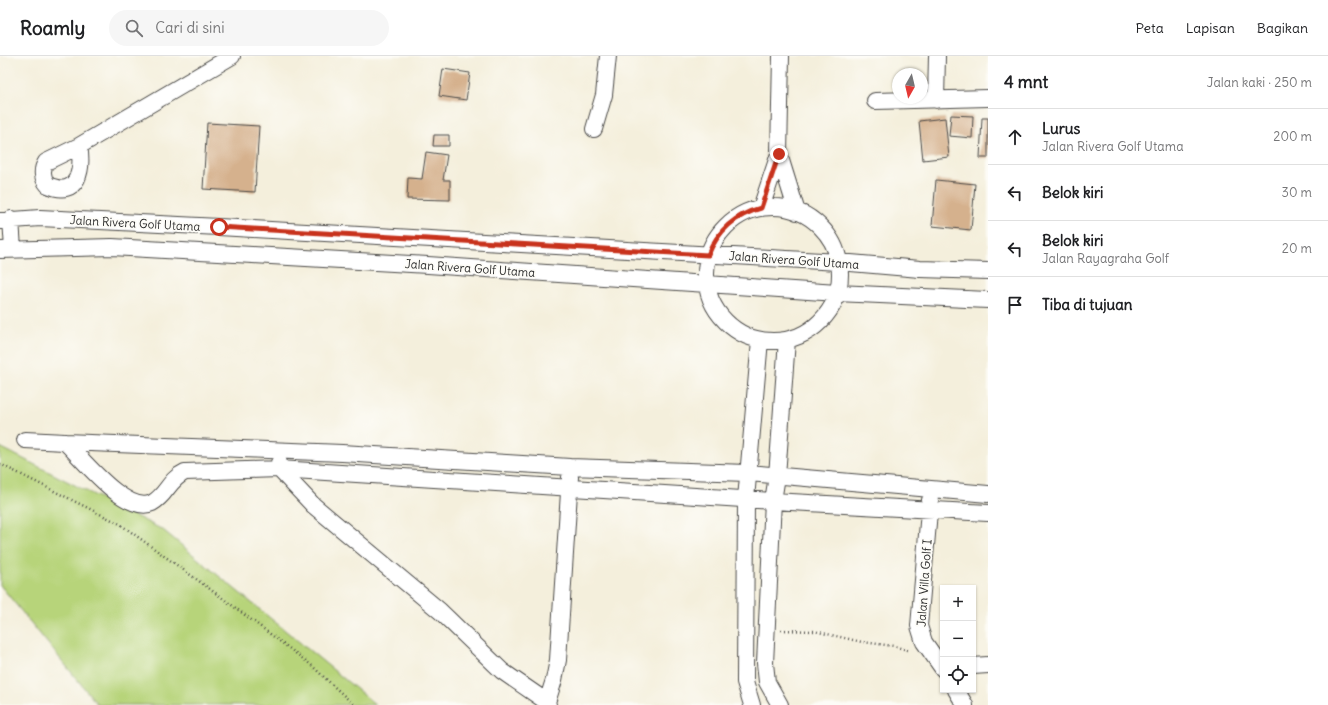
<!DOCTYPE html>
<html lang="id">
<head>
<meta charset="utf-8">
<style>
  :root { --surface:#fff; --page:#f6f6f6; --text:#202124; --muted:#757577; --line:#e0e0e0 }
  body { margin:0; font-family:Delius,sans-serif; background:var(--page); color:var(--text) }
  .controls { position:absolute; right:12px; bottom:12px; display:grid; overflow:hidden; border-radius:0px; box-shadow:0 1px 3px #0004 }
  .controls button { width:36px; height:36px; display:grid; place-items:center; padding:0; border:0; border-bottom:1px solid var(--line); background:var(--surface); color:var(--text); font:20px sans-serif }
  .compass { position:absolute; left:892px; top:12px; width:36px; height:36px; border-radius:50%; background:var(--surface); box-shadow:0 1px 3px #0004; rotate:188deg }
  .stop { position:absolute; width:12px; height:12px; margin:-9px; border:3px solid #c8321e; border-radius:50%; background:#fff }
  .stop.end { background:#c8321e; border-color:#fff; box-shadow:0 1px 4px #0008 }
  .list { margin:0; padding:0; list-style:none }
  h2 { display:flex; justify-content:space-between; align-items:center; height:52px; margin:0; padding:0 16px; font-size:17px }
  h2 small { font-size:13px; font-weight:400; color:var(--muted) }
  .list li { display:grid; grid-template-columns:26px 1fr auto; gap:12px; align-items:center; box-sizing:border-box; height:56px; padding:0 16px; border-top:1px solid var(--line) }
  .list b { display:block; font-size:15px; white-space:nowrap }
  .list p { margin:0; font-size:13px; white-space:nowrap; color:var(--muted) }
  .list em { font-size:13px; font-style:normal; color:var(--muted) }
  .icon { flex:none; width:22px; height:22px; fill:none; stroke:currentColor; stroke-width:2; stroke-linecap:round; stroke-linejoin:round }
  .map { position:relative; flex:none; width:988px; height:649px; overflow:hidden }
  header { display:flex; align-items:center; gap:24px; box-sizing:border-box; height:56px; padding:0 20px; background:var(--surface); border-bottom:1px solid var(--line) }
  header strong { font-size:19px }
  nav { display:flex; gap:22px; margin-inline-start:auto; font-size:14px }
  .search { width:280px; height:36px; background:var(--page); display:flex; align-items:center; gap:10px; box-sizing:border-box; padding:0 14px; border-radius:22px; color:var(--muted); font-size:15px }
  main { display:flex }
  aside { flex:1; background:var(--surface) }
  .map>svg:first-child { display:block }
</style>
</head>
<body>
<header>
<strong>Roamly</strong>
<div class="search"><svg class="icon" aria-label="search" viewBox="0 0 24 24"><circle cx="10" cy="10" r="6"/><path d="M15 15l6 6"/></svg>Cari di sini</div>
<nav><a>Peta</a><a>Lapisan</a><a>Bagikan</a></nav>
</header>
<main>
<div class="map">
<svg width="988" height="649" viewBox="0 0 988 649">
  <rect width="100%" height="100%" fill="#fdfcf7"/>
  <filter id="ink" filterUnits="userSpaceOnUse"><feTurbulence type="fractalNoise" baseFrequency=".025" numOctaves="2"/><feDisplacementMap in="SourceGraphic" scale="8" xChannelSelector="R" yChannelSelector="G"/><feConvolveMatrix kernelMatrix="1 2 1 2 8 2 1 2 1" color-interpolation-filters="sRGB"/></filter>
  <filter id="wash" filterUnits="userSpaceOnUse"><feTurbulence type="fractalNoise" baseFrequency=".012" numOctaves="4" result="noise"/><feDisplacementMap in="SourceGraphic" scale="16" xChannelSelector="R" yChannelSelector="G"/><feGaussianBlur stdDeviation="0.9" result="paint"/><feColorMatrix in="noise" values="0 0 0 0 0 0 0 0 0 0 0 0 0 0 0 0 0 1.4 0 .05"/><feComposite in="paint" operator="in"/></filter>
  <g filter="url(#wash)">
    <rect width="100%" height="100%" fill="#f4efdc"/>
    <!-- green -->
    <path fill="#b7d47a" stroke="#718052" d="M 0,391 L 163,474 L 376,649 L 98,649 L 0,529 Z"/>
    <g id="blocks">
      <!-- building -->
      <path fill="#d5b18d" d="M 443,13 L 470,17 L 466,44 L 439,40 Z
        M 951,59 L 973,60 L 972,82 L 949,80 Z
        M 945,62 L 949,101 L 923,104 L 919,65 Z
        M 982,62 L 988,62 L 988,102 L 980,102 Z
        M 207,67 L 259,70 L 255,136 L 203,133 Z
        M 434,79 L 449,79 L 449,90 L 433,90 Z
        M 426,96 L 447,99 L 443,124 L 450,124 L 450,144 L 407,143 L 408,122 L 422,123 Z
        M 936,124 L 975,128 L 971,174 L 932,170 Z"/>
    </g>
  </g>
  <g filter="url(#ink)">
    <use href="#blocks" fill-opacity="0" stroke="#494846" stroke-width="1"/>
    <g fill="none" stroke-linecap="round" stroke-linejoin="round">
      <defs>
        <path id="minor" d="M 936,44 L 937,0
          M 875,45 L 988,42
          M 594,73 L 604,39 L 608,0
          M 79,90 C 83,112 79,143 48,129 C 42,122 41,114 46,106 L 79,90 L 232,0
          M 779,98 L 797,156
          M706 218a67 67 0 1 1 134 0a67 67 0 1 1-134 0Z
          M 761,152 L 779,98 L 781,0
          M 11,163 L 13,193
          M 0,165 L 40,162 L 219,171 L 839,206 L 920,213 L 988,215
          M 0,194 L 112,191 L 428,209 L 837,237 L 988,244
          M 25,384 L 65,386 C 82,402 126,459 152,447 C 167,439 168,424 185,416 L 279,413 L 773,445 L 988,457
          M 65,386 L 342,397 L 570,411 L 748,417 L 988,438
          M 279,407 L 279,413 L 313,449 L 440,555 L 502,615 L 547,646 L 548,649
          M 930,444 L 919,570 L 924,586 L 943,613
          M 973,610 L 988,609
          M 956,634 L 965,649
          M 547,646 L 554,624 L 558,604 L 570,421
          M 752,649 L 745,626 L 746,443 L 760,284
          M 780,649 L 767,626 L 765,607 L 773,445 L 777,420 L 787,284"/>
      </defs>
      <!-- minor casing -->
      <use href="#minor" stroke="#494846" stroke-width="18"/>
      <!-- path -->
      <path stroke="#494846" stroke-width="2.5" stroke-dasharray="1 3" stroke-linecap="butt" d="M 0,408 L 120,468 L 221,541 L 310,608 L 354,649
        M 781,574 L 814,575 L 862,586 L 894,590 L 910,595"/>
      <!-- minor -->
      <use href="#minor" stroke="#fff" stroke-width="16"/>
    </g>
  </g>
  <g fill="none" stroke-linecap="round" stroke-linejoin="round" filter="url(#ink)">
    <!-- route -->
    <path stroke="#c8321e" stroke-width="5" d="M 219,171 L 708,199 C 718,174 735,159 761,152 L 779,98"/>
  </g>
  <g text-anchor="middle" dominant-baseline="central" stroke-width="3.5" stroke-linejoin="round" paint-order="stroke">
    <!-- street labels -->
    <g font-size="12" fill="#2b2b2b" stroke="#fdfcf7">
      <text transform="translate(135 167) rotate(3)">Jalan Rivera Golf Utama</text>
      <text transform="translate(794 204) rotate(4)">Jalan Rivera Golf Utama</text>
      <text transform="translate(470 212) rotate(4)">Jalan Rivera Golf Utama</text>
      <text transform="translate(924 527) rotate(-86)">Jalan Villa Golf I</text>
    </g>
  </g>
</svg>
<div class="controls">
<button>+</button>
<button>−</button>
<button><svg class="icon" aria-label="locate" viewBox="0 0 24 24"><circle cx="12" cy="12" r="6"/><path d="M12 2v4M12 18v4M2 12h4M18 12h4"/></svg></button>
</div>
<svg class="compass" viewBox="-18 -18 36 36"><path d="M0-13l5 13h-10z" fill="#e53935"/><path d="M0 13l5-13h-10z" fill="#757577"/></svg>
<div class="stop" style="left:219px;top:171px"></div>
<div class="stop end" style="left:779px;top:98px"></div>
</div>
<aside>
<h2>4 mnt<small>Jalan kaki · 250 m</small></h2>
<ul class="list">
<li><svg class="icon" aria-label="ahead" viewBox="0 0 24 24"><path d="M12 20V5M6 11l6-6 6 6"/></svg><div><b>Lurus</b><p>Jalan Rivera Golf Utama</p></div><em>200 m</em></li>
<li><svg class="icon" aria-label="left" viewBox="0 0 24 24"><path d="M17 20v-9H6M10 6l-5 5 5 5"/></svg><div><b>Belok kiri</b></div><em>30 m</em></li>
<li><svg class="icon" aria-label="left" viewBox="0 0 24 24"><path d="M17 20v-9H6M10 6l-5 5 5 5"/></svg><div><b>Belok kiri</b><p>Jalan Rayagraha Golf</p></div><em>20 m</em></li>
<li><svg class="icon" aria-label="arrive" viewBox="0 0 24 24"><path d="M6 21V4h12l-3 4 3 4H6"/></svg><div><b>Tiba di tujuan</b></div></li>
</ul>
</aside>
</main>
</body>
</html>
